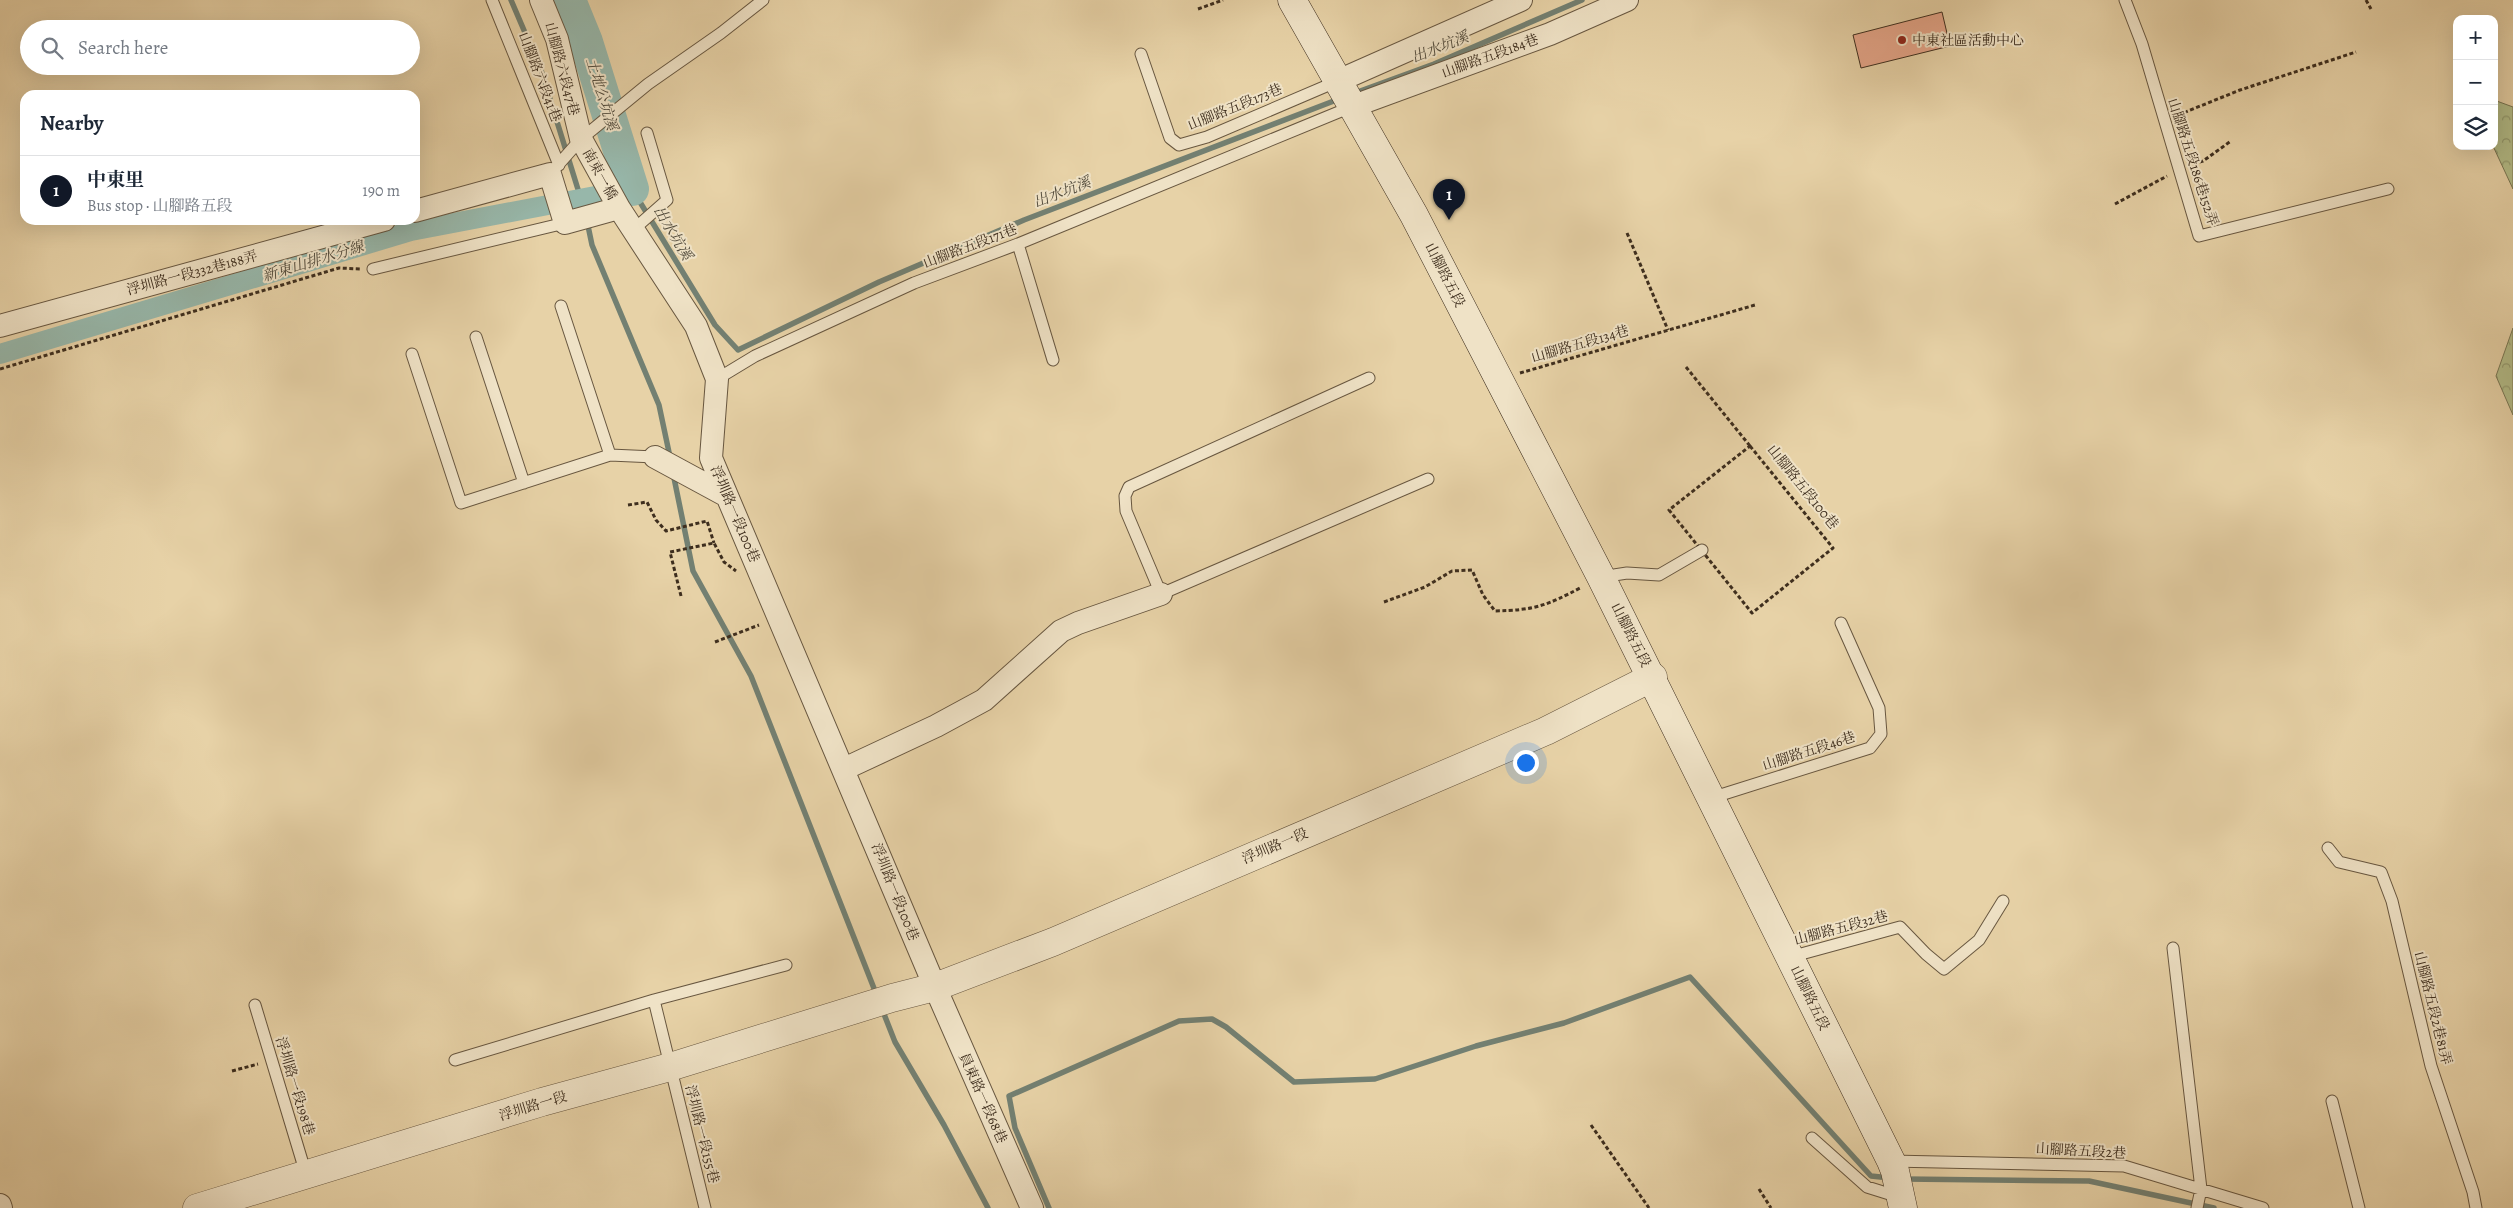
<!DOCTYPE html>
<html lang="en">
<head>
<meta charset="utf-8">
<style>
  :root { --surface:#fff; --page:#f6f6f7; --text:#1f2937; --muted:#747a83; --line:#e0e1e3; --accent:#111827 }
  body { margin:0; font-family:Alegreya,"Noto Serif TC",serif; background:var(--page); color:var(--text) }
  .controls { position:absolute; right:15px; top:15px; display:grid; overflow:hidden; border-radius:10px; box-shadow:0 5px 20px #0002 }
  .controls button { width:45px; height:45px; display:grid; place-items:center; padding:0; border:0; border-bottom:1px solid var(--line); background:var(--surface); color:var(--text); font:25px sans-serif }
  .you { position:absolute; left:1525px; top:762px; width:18px; height:18px; margin:-12px; border:4px solid #fff; border-radius:50%; background:#1a73e8; box-shadow:0 0 0 8px #1a73e833 }
  .badge { display:grid; place-items:center; width:32px; height:32px; border-radius:50%; background:var(--accent); color:#fff; font-size:16px; font-weight:700 }
  .pin { position:absolute; translate:-50% -41px; filter:drop-shadow(0 1px 2px #0008) }
  .pin::after { content:''; position:absolute; top:26px; width:18px; height:15px; background:inherit; clip-path:polygon(0 0,100% 0,50% 100%) }
  .list { margin:0; padding:0; list-style:none }
  h2 { display:flex; justify-content:space-between; align-items:center; height:65px; margin:0; padding:0 20px; font-size:21px }
  h2 small { font-size:16px; font-weight:400; color:var(--muted) }
  .list li { display:grid; grid-template-columns:32px 1fr auto; gap:15px; align-items:center; box-sizing:border-box; height:70px; padding:0 20px; border-top:1px solid var(--line) }
  .list b { display:block; font-size:19px; white-space:nowrap }
  .list p { margin:0; font-size:16px; white-space:nowrap; color:var(--muted) }
  .list em { font-size:16px; font-style:normal; color:var(--muted) }
  .icon { flex:none; width:28px; height:28px; fill:none; stroke:currentColor; stroke-width:2; stroke-linecap:round; stroke-linejoin:round }
  .map { position:relative; flex:none; width:2513px; height:1208px; overflow:hidden }
  .search { position:absolute; background:var(--surface); box-shadow:0 5px 20px #0002; left:20px; top:20px; width:400px; height:55px; display:flex; align-items:center; gap:12px; box-sizing:border-box; padding:0 18px; border-radius:28px; color:var(--muted); font-size:19px }
  .panel { position:absolute; background:var(--surface); box-shadow:0 5px 20px #0002; left:20px; top:90px; width:400px; height:135px; border-radius:15px }
  .map>svg:first-child { display:block }
</style>
</head>
<body>
<div class="map">
<svg width="2513" height="1208" viewBox="0 0 2513 1208">
  <defs>
    <pattern id="forest-crowns" width="20" height="18" patternUnits="userSpaceOnUse" patternTransform="scale(1.25)"><rect width="20" height="18" fill="#b3bd89"/><path d="M2 6a3 3 0 1 1 6 0M12 15a3 3 0 1 1 6 0" fill="none" stroke="#939a6f"/></pattern>
  </defs>
  <rect width="100%" height="100%" fill="#e7d2a7"/>
  <filter id="stains"><feTurbulence type="fractalNoise" baseFrequency=".004" numOctaves="4"/><feColorMatrix values="0 0 0 0 .2 0 0 0 0 .09 0 0 0 0 .02 0 0 0 .5 -.17"/></filter>
  <radialGradient id="worn" r=".72"><stop offset=".6" stop-color="#630" stop-opacity="0"/><stop offset="1" stop-color="#630" stop-opacity=".3"/></radialGradient>
  <!-- forest -->
  <path fill="url(#forest-crowns)" stroke="#787654" d="M 2494,100 L 2513,107 L 2513,189 L 2493,146 Z
    M 2513,328 L 2513,415 L 2496,376 Z"/>
  <g fill="none" stroke-linecap="round" stroke-linejoin="round">
    <!-- stream -->
    <path stroke="#738072" stroke-width="5.5" d="M 511,0 L 541,70 L 585,212
      M 1352,94 L 1434,64 L 1582,0
      M 632,189 L 715,325 L 738,350 L 879,282 L 1024,220 L 1339,99
      M 587,221 L 592,245 L 659,405 L 670,457
      M 673,473 L 693,571 L 751,676 L 877,996
      M 882,1009 L 895,1042 L 944,1125 L 988,1208
      M 1904,1179 L 2089,1181 L 2214,1208
      M 1049,1208 L 1015,1128 L 1009,1096 L 1179,1021 L 1212,1019 L 1226,1027 L 1294,1082 L 1375,1079 L 1476,1046 L 1564,1023 L 1690,977 L 1871,1176 L 1890,1178"/>
    <!-- canal -->
    <path stroke="#97b7aa" stroke-width="20" d="M 0,354 L 411,231 L 632,189"/>
    <!-- river -->
    <path stroke="#97b7aa" stroke-width="34" d="M 569,0 L 586,42 L 632,189"/>
  </g>
  <!-- building -->
  <path fill="#e6a68a" stroke="#3e2e1e" d="M 1942,12 L 1950,46 L 1861,68 L 1853,35 Z"/>
  <g fill="none" stroke-linecap="round" stroke-linejoin="round">
    <defs>
      <path id="service" d="M 492,0 L 559,165
        M 2125,0 L 2142,44 L 2199,236 L 2388,189
        M 1141,54 L 1170,138 L 1179,145 L 1207,137 L 1338,81
        M 550,174 L 581,139 L 648,84 L 721,33 L 763,0
        M 633,230 L 667,200 L 647,133
        M 1018,244 L 1053,360
        M 373,269 L 565,223
        M 561,306 L 610,455
        M 476,337 L 524,483
        M 412,354 L 461,503 L 610,455 L 655,457
        M 1369,378 L 1129,487 L 1125,496 L 1126,511 L 1161,594 L 1428,479
        M 717,379 L 755,356 L 914,283 L 1018,244 L 1351,107
        M 1601,577 L 1627,573 L 1659,575 L 1702,550
        M 1711,798 L 1870,748 L 1881,734 L 1879,708 L 1841,623
        M 2328,848 L 2339,862 L 2381,872 L 2392,901 L 2431,1066 L 2473,1192 L 2476,1208
        M 2173,948 L 2201,1189 L 2197,1208
        M 1790,957 L 1900,927 L 1926,954 L 1944,969 L 1979,940 L 2003,901
        M 654,1000 L 705,1208
        M 255,1005 L 306,1174
        M 455,1060 L 654,1000 L 786,965
        M 2332,1101 L 2359,1208
        M 1812,1138 L 1867,1187 L 1899,1197
        M 1891,1161 L 2124,1166 L 2263,1208"/>
      <path id="minor" d="M 541,0 L 557,39 L 581,139 L 619,208 L 696,326 L 717,379 L 711,458 L 935,987 L 1032,1208
        M 1338,81 L 1521,0
        M 1351,107 L 1550,34 L 1627,0
        M 415,211 L 550,174 L 565,223 L 619,208
        M 0,326 L 384,220
        M 655,457 L 727,496
        M 844,769 L 936,726 L 984,700 L 1061,631 L 1078,623 L 1161,594
        M 0,1205 L 1,1208"/>
      <path id="tertiary" d="M 197,1208 L 542,1102 L 670,1067 L 892,998 L 935,987 L 1053,942 L 1546,731 L 1653,677"/>
      <path id="secondary" d="M 1292,0 L 1414,215 L 1601,577 L 1891,1161 L 1895,1171 L 1903,1208"/>
    </defs>
    <!-- service casing -->
    <use href="#service" stroke="#685740" stroke-width="13"/>
    <!-- minor casing -->
    <use href="#minor" stroke="#685740" stroke-width="24"/>
    <!-- tertiary casing -->
    <use href="#tertiary" stroke="#685740" stroke-width="29"/>
    <!-- secondary casing -->
    <use href="#secondary" stroke="#3e2e1e" stroke-width="29"/>
    <!-- path -->
    <path stroke="#3e2e1e" stroke-width="3" stroke-dasharray="4 2.5" stroke-linecap="butt" d="M 2366,0 L 2371,9
      M 1198,9 L 1223,0
      M 2178,115 L 2240,90 L 2356,52
      M 2193,164 L 2203,161 L 2231,141
      M 2115,204 L 2167,176
      M 1627,233 L 1668,330
      M 1686,367 L 1750,446
      M 0,369 L 339,268 L 360,269
      M 1520,373 L 1755,305
      M 1750,446 L 1833,548 L 1752,613 L 1669,510 Z
      M 628,505 L 647,502 L 656,520 L 666,531 L 707,521 L 714,543
      M 681,596 L 670,552 L 714,543 L 724,562 L 736,571
      M 1384,602 L 1425,587 L 1452,571 L 1472,570 L 1483,595 L 1495,611 C 1535,610 1546,606 1582,587
      M 715,642 L 759,625
      M 232,1071 L 258,1064
      M 1591,1125 L 1649,1208
      M 1759,1189 L 1771,1208"/>
    <!-- service -->
    <use href="#service" stroke="#efe2c6" stroke-width="11"/>
    <!-- minor -->
    <use href="#minor" stroke="#efe2c6" stroke-width="22"/>
    <!-- tertiary -->
    <use href="#tertiary" stroke="#efe2c6" stroke-width="28"/>
    <!-- secondary -->
    <use href="#secondary" stroke="#efe2c6" stroke-width="28"/>
  </g>
  <!-- markers -->
  <circle fill="#8f2418" stroke="#efe2c6" stroke-width="2" cx="1902" cy="40" r="5"/>
  <g text-anchor="middle" dominant-baseline="central" stroke-width="4" stroke-linejoin="round" paint-order="stroke">
    <!-- poi labels -->
    <g font-size="14" fill="#3e2e1e" stroke="#efe2c6" text-anchor="start">
      <text x="1912" y="40">中東社區活動中心</text>
    </g>
    <!-- street labels -->
    <g font-size="14" fill="#3e2e1e" stroke="#efe2c6">
      <text transform="translate(1490 56) rotate(-20)">山腳路五段184巷</text>
      <text transform="translate(562 69) rotate(75)">山腳路六段47巷</text>
      <text transform="translate(540 77) rotate(69)">山腳路六段41巷</text>
      <text transform="translate(1235 107) rotate(-22)">山腳路五段173巷</text>
      <text transform="translate(2193 162) rotate(72)">山腳路五段186巷152弄</text>
      <text transform="translate(600 174) rotate(61)">南東一橋</text>
      <text transform="translate(970 246) rotate(-21)">山腳路五段171巷</text>
      <text transform="translate(192 273) rotate(-15)">浮圳路一段332巷188弄</text>
      <text transform="translate(1445 275) rotate(63)">山腳路五段</text>
      <text transform="translate(1580 344) rotate(-16)">山腳路五段134巷</text>
      <text transform="translate(1803 487) rotate(51)">山腳路五段100巷</text>
      <text transform="translate(735 514) rotate(67)">浮圳路一段100巷</text>
      <text transform="translate(1631 635) rotate(63)">山腳路五段</text>
      <text transform="translate(1809 751) rotate(-18)">山腳路五段46巷</text>
      <text transform="translate(1275 846) rotate(-23)">浮圳路一段</text>
      <text transform="translate(895 892) rotate(68)">浮圳路一段100巷</text>
      <text transform="translate(1841 928) rotate(-15)">山腳路五段32巷</text>
      <text transform="translate(1810 998) rotate(64)">山腳路五段</text>
      <text transform="translate(2433 1008) rotate(76)">山腳路五段2巷81弄</text>
      <text transform="translate(295 1086) rotate(73)">浮圳路一段198巷</text>
      <text transform="translate(983 1098) rotate(66)">員東路一段68巷</text>
      <text transform="translate(533 1106) rotate(-17)">浮圳路一段</text>
      <text transform="translate(702 1134) rotate(76)">浮圳路一段155巷</text>
      <text transform="translate(2081 1151) rotate(3)">山腳路五段2巷</text>
    </g>
    <!-- water labels -->
    <g font-size="15" font-style="italic" fill="#50493a" stroke="#efe2c6">
      <text transform="translate(1440 47) rotate(-22)">出水坑溪</text>
      <text transform="translate(602 94) rotate(73)">土地公坑溪</text>
      <text transform="translate(1062 192) rotate(-21)">出水坑溪</text>
      <text transform="translate(673 233) rotate(59)">出水坑溪</text>
      <text transform="translate(313 261) rotate(-17)">新東山排水分線</text>
    </g>
  </g>
  <rect width="100%" height="100%" filter="url(#stains)"/>
  <rect width="100%" height="100%" fill="url(#worn)"/>
</svg>
<div class="controls">
<button>+</button>
<button>−</button>
<button><svg class="icon" aria-label="layers" viewBox="0 0 24 24"><path d="M12 4l9 5-9 5-9-5zM3 14l9 5 9-5"/></svg></button>
</div>
<div class="you"></div>
<div class="pin badge" style="left:1449px;top:220px">1</div>
<div class="search"><svg class="icon" aria-label="search" viewBox="0 0 24 24"><circle cx="10" cy="10" r="6"/><path d="M15 15l6 6"/></svg>Search here</div>
<section class="panel">
<h2>Nearby<small></small></h2>
<ul class="list">
<li><span class="badge">1</span><div><b>中東里</b><p>Bus stop · 山腳路五段</p></div><em>190 m</em></li>
</ul>
</section>
</div>
</body>
</html>
